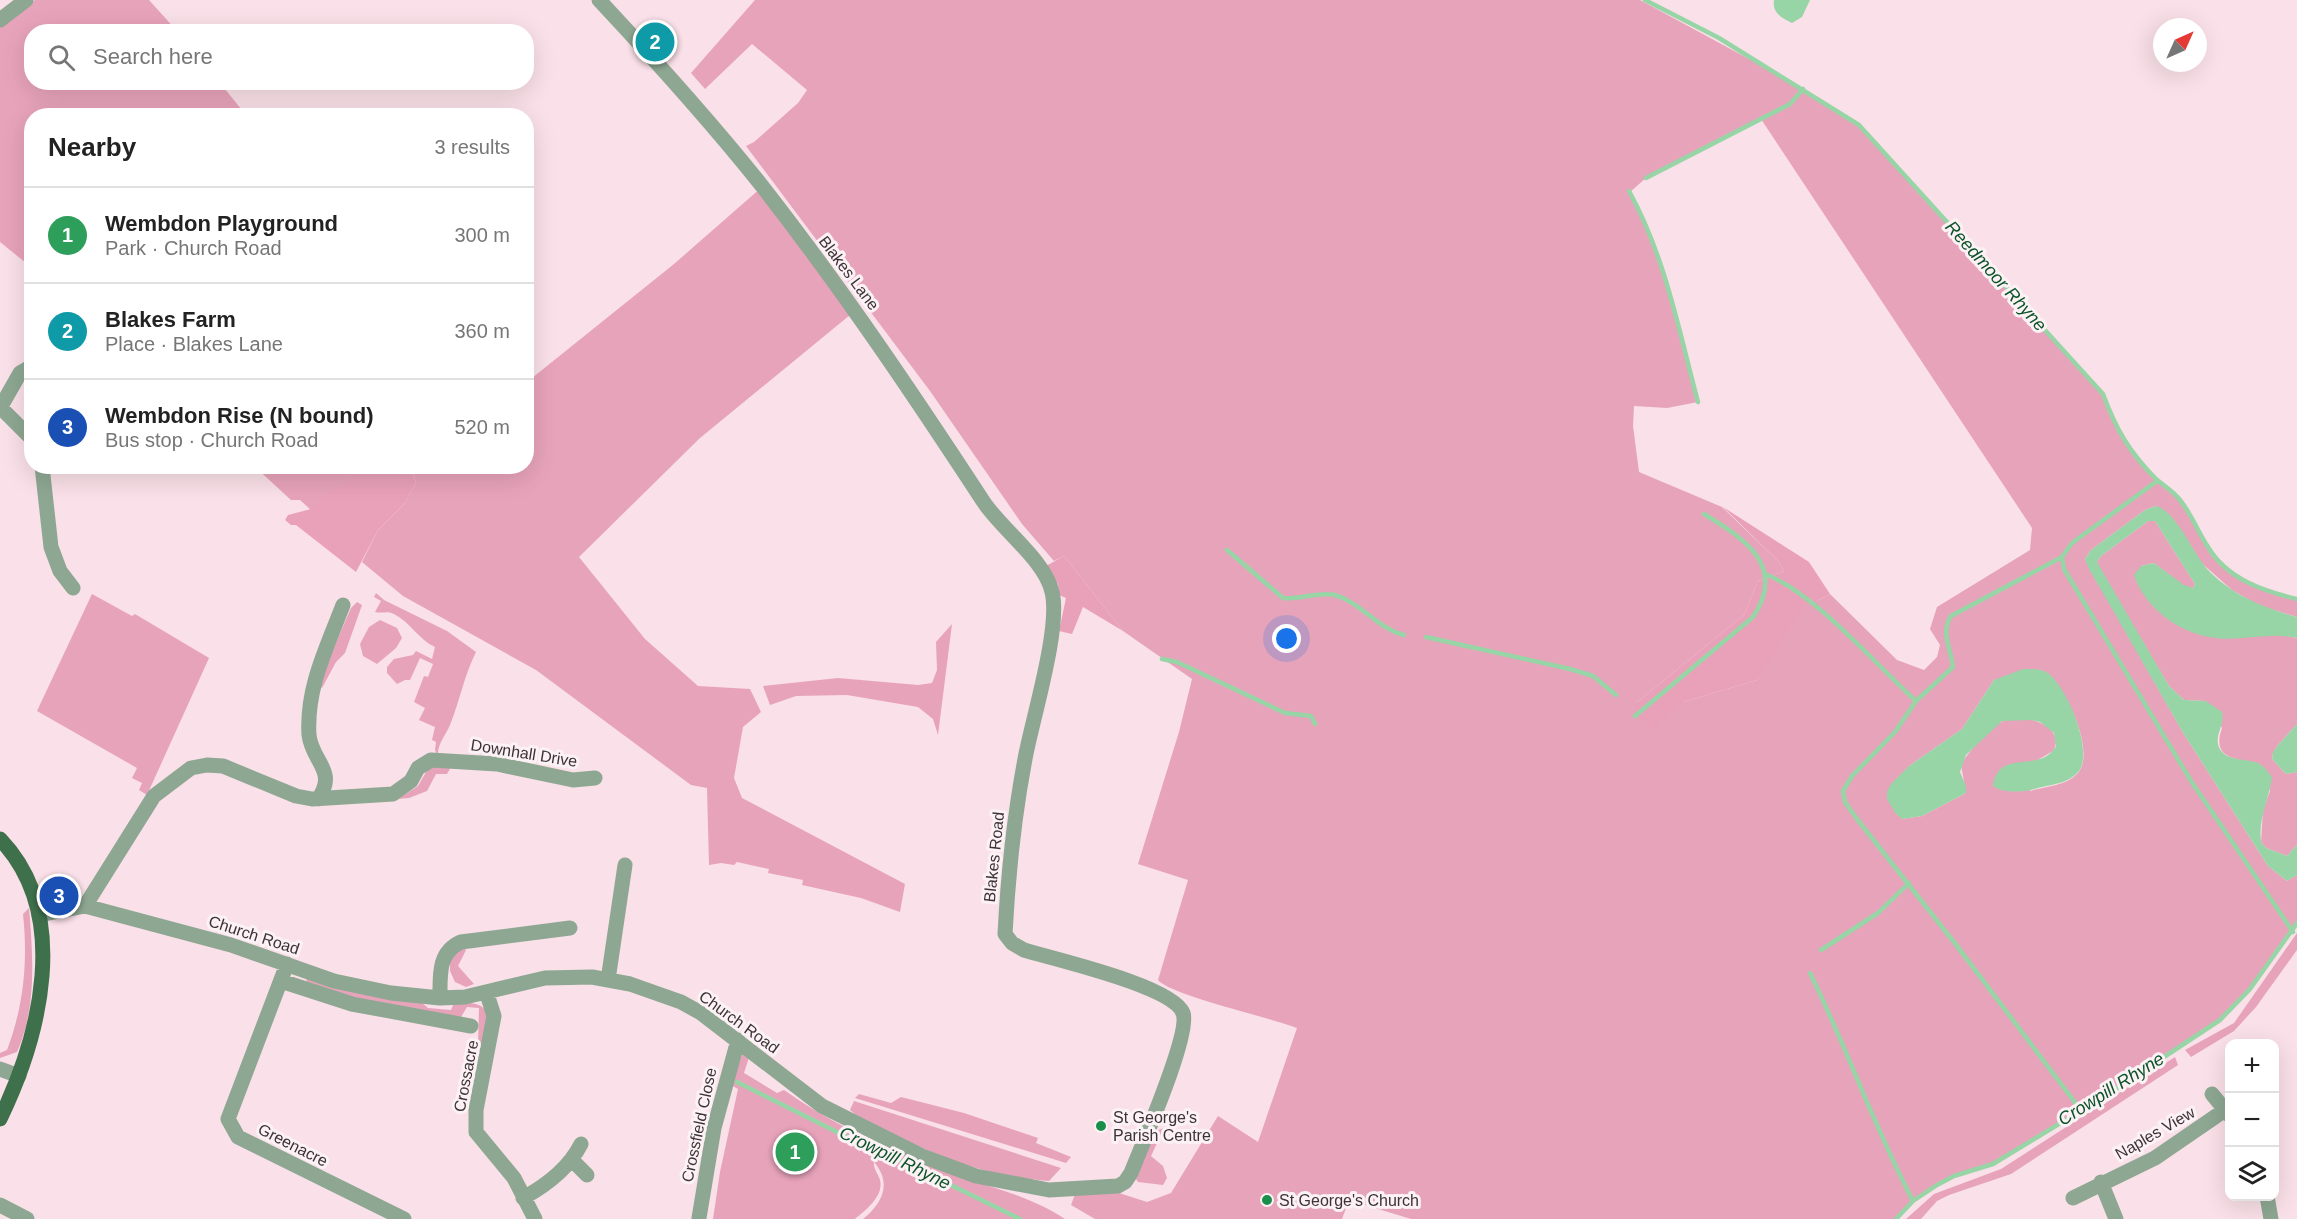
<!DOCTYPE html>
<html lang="en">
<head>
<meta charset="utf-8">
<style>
  :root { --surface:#fff; --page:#f2f2f2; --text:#222; --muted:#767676; --line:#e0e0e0; --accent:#111827 }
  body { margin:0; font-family:Helvetica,sans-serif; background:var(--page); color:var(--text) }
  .controls { position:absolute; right:18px; bottom:18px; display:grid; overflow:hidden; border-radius:12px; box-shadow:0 6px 24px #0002 }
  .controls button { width:54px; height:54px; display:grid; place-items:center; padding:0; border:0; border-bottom:2px solid var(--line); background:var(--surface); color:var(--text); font:30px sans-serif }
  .compass { position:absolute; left:2153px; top:18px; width:54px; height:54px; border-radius:50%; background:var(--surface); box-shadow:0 6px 24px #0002; rotate:45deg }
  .you { position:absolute; left:1287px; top:639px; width:21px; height:21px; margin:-15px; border:4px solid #fff; border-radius:50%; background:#1a73e8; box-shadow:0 0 0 9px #1a73e833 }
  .badge { display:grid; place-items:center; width:39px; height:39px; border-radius:50%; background:var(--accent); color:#fff; font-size:20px; font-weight:700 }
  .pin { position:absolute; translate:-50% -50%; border:3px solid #fff; box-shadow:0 2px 6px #0006 }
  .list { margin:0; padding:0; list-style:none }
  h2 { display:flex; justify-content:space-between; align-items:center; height:78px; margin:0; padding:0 24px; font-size:26px }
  h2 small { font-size:20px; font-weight:400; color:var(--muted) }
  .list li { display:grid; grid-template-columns:39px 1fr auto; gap:18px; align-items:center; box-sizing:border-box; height:96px; padding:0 24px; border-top:2px solid var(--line) }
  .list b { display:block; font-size:22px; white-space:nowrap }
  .list p { margin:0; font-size:20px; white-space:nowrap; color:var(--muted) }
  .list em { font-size:20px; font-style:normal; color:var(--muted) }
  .icon { flex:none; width:33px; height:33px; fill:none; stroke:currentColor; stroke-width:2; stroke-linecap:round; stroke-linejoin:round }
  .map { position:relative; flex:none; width:2297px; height:1219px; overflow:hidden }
  .search { position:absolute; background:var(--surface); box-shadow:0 6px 24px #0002; left:24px; top:24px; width:510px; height:66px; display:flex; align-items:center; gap:15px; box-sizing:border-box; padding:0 21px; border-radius:24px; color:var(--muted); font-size:22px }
  .panel { position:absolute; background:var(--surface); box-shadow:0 6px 24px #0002; left:24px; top:108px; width:510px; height:366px; border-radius:24px }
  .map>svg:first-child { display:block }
</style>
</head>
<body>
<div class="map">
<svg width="2297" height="1219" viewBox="0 0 2297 1219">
  <rect width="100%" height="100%" fill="#fae0e8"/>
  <!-- green -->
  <path fill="#e7a3ba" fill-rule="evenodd" d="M 35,0 L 149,0 L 177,31 L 32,32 L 32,82 L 220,83 L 246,115 L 32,116 L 31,267 L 0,242 L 0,27 Z
    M 755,0 L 1640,0 L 1799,86 L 1859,125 L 2103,394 C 2116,429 2129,452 2156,479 C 2164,486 2173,491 2180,500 C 2192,515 2198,532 2208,547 C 2227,579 2264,591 2297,599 L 2297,617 L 2260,606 L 2232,590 L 2198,560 L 2183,534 L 2156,506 L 2145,510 L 2091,550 L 2085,559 L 2182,731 L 2268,866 L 2287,881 L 2297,875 L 2297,923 L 2293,932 L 2250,989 L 2220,1020 L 2105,1096 L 1993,1164 L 1954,1176 L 1937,1185 L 1913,1201 L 1896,1219 L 1411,1219 L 1349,1200 L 1342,1219 L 1095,1219 L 1071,1205 L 1075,1194 L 1116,1192 L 1147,1202 L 1171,1193 L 1218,1116 L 1258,1142 L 1297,1028 C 1272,1018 1170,995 1158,980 L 1188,880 L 1138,864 L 1179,732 L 1192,679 L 1123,631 L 1064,556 L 1054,561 L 1022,524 L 930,391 L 746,146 L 754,142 L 798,103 L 807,90 L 752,44 L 705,89 L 691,73 ZM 1761,119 L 2032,528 L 2030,550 L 1937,607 L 1930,629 L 1940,645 L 1937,657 L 1924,670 L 1897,660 L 1830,594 L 1817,601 L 1798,594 L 1757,680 L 1683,702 L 1636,703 L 1744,615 L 1758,581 L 1784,571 L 1779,562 L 1722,507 L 1639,472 L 1633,426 L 1634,406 L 1667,408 L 1698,402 C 1679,332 1665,256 1630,192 L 1646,178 ZM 2040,670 C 2064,680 2094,747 2080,770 C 2070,786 2046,786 2030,791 L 2026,762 L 2036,761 L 2053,751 C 2068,725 2021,712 2003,721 C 1990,727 1968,752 1961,765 L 1966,793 L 1922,816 L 1902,819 L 1891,803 L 1909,766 L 1962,729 L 1994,680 Z
    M 762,187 L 850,315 L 700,438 L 579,557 L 645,639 L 698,686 L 750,689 L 761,712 L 743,727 L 734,778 L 742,798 L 905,884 L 900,912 L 861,898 L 802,885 L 803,880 L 768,873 L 769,869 L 737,862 L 734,865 L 721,863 L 709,865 L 707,788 L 691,785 L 536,670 L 403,596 L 362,562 L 378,530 L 404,504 L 416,483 L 413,473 L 420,467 L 526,466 L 527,382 L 674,264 Z
    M 255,467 L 361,467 L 311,510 L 300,500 L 291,500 Z
    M 2148,521 L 2155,521 L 2195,584 L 2193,588 L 2184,586 L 2154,563 L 2141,566 L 2258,635 L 2283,635 L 2297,638 L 2297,724 L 2278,745 L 2273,753 L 2272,759 L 2286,774 L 2297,772 L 2297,845 L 2287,856 L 2266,848 L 2261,842 L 2263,810 L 2270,791 L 2260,764 C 2236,758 2211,760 2222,728 L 2206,701 L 2184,700 L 2169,686 L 2099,569 L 2097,562 L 2101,556 Z
    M 376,593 L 384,600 L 447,631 L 476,652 C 464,676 460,700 450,725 C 446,735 437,744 438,756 L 435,750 L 436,742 L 432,740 L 435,727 L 419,720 L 425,708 L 414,702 L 424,676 L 428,677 L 433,664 L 420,658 L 410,680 L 405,680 L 397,684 L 387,673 L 387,667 L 394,659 L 413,655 L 416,651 L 432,659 L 435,647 C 419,640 410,622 394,614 C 387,610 382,614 375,612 L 381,601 L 374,597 Z
    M 92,594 L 132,616 L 135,614 L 209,658 L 147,795 L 139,790 L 142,783 L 132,778 L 137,768 L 37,711 Z
    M 357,602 L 362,605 L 345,653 L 336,662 L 322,688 L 318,684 L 351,608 Z
    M 380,620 L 397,628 L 402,638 L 396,648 L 377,664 L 363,656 L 360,644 L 369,627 Z
    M 952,624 L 938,735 L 933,719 L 918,707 L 847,695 L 796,696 L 770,705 L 763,686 L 838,678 L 918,685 L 932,683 L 937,670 L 936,642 Z
    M 430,765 L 451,767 L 447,774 L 436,774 L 427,791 L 409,798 L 398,799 L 418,786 Z
    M 29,908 C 33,956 37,1007 17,1052 L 0,1058 L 0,1053 L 7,1050 C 24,1005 28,961 23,914 Z
    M 2297,933 L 2297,950 L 2256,1007 L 2234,1031 L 2191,1057 L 2185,1050 L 2234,1023 Z
    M 463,947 L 466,950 L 458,966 L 474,984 L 466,987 L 455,982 L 450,971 L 450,958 Z
    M 309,978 C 346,992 382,999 421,1002 L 428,1008 L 451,1010 L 454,1003 C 495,1000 490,1016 484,1048 L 478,1047 L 479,1008 L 467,1007 L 461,1017 L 378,1005 L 307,982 L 306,980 Z
    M 751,1051 L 744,1073 L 777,1093 L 784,1090 C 827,1121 879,1145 927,1165 C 973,1184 1023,1191 1065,1219 L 863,1219 C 883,1203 892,1183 874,1162 C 873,1169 878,1173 880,1180 C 884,1196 866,1210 855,1219 L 713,1219 L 720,1172 L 738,1089 L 731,1085 L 743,1052 Z
    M 2175,1057 L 2178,1065 L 2011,1174 L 1949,1195 L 1937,1201 L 1921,1219 L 1906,1219 L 1934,1194 L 2001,1169 Z
    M 859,1094 L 891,1103 L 901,1097 L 964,1113 L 1038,1138 L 1036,1143 L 1071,1157 L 1066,1163 L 855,1098 Z
    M 854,1101 L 1061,1168 L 1049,1181 C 972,1175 923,1150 856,1115 L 850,1110 Z
    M 1164,1128 L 1151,1156 L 1163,1166 L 1167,1178 L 1163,1185 L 1138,1182 L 1136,1179 L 1156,1131 Z"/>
  <!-- forest -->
  <path fill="#e9a1b9" d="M 361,467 L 406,467 L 413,473 L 416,483 L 404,504 L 378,530 L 356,572 L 296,525 L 291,525 L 285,520 L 288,515 L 311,509 Z
    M 1723,507 L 1809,562 L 1830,594 L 1817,601 L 1807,601 L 1757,680 L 1683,702 L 1653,729 L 1635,716 L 1636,703 L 1744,615 L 1758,581 L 1784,571 L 1779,562 Z
    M 1064,556 L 1123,631 L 1083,607 L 1072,634 L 1059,631 L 1066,598 L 1059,595 L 1058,584 L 1046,566 Z"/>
  <!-- water -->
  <path fill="#97d5a6" d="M 1774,0 L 1810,0 L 1802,17 L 1792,23 C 1782,18 1772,13 1774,0 Z
    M 2156,506 C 2178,512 2193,556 2211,573 C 2236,597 2265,608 2297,617 L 2297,638 C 2268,631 2237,643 2209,637 C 2177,631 2144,607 2134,575 L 2141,566 L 2154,563 L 2184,585 L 2193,588 L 2195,584 L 2155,521 L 2148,521 L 2101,556 L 2097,562 L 2169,686 L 2184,700 L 2206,701 L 2222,712 C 2225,724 2216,733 2218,744 C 2222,762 2245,758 2258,763 C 2264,766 2268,772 2272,777 C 2269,800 2258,818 2261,842 L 2266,848 L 2287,856 L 2297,845 L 2297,875 L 2287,881 L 2268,866 L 2182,731 L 2088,567 L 2085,559 L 2091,550 L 2145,510 Z
    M 2023,669 C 2031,669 2039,668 2046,672 C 2066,683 2094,751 2079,771 C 2068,784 2053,784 2038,788 C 2026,792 2003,794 1993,786 C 1998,747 2040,775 2056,746 L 2054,733 L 2040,722 L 2031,720 L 2002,721 L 1966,755 L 1960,772 L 1966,786 L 1966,793 L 1922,816 L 1902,819 L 1896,814 L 1887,799 L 1887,791 L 1891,784 L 1909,766 L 1962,729 L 1994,680 Z
    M 2297,724 L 2297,772 L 2286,774 L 2272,759 L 2273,752 L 2278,745 Z"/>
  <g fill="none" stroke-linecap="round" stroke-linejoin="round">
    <!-- stream -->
    <path stroke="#97d5a6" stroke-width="4.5" d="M 1645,0 L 1719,38 L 1859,125 L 2103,394 C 2116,429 2129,452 2156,479 C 2164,486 2173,491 2180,500 C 2192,515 2198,532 2208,547 C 2227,579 2263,591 2297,599
      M 1646,178 L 1790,104 L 1803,89
      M 1629,191 C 1665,256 1679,331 1698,402
      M 2157,481 L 2072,543 L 2062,557 L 2064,569 L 2191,781 L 2293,932
      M 1227,550 L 1283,598 C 1300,600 1320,591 1335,595 C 1362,603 1376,628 1404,635
      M 2062,557 L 1951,616 C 1940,632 1951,649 1953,667 L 1916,701 L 1895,732 L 1852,776 L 1843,791 L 1845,802 L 1857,819 L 1957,946 L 2080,1109
      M 1765,574 C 1815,593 1875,664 1916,701
      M 1426,637 L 1570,669 L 1593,676 L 1616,695
      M 1162,659 L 1177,662 L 1285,713 L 1311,716 L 1315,724
      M 1635,716 L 1753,617 C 1787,566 1745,539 1704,514
      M 1821,950 L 1878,913 L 1909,883
      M 1810,973 C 1847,1048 1874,1127 1913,1201
      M 737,1082 L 871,1149 L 906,1163 L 1020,1219
      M 1896,1219 L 1913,1201 L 1937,1185 L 1954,1176 L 1993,1164 L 2105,1096 L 2220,1020 L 2250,989 L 2297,923"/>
    <!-- minor -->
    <path stroke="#8da792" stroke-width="15" d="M 0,20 L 26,0
      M 0,408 L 20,373 L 32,366
      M 1,408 L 32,439
      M 42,466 L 51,547 L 60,571 L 73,588
      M 318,799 C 338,771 312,762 309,735 C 306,688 327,647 343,605
      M 85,906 L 154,796 L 191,768 L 207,765 L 223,766 L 296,796 L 312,799 L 393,794 L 411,781 L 418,768 L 431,760 L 497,764 L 573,780 L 595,778
      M 39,915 L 85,906 L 231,945 L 334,981 L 391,993 L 440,998 L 465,997 L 545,978 L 592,977 L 630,984 L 681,1002 L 701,1013 L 822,1106 L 922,1156 L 976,1176 L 1049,1190 L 1118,1186 L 1125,1182 L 1131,1173 C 1141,1147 1191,1034 1183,1013 C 1173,986 1053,959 1024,950 L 1012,943 L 1005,934 C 1008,876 1014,817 1025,759 C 1032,720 1061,628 1052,592 C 1045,560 1001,529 983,501 C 913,394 841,287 762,186 C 711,122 655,60 599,0
      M 287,964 L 228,1119 L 238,1137 L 404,1219
      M 608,980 L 625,865
      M 281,981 L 352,1004 L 471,1026
      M 487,994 L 494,1016 L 476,1110 L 476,1132 L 514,1178 L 535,1219
      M 440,998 C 440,975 438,952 461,942 L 570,928
      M 0,1069 L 19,1076
      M 2212,1094 L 2230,1116
      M 573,1161 L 587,1175
      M 2101,1182 L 2116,1219
      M 2267,1196 L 2271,1219
      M 523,1198 C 547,1185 569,1168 581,1144
      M 2073,1198 L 2155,1158 L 2225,1110
      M 0,1205 L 27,1219
      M 699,1218 L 714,1128 L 738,1040"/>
    <!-- major -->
    <path stroke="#3f704c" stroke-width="15" d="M 0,839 C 72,914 40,1036 0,1119"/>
  </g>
  <!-- markers -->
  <g fill="#198f4a" stroke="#fcf2f5" stroke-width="2">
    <circle cx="1101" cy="1126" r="6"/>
    <circle cx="1267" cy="1200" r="6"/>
  </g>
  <g text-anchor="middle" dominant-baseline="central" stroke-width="6" stroke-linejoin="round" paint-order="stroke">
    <!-- street labels -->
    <g font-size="16" fill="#3c3336" stroke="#fcf2f5">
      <text transform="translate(849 273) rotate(53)">Blakes Lane</text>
      <text transform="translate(524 753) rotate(9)">Downhall Drive</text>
      <text transform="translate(994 857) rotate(-84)">Blakes Road</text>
      <text transform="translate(254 935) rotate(18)">Church Road</text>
      <text transform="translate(739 1022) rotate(36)">Church Road</text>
      <text transform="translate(466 1076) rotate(-79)">Crossacre</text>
      <text transform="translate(699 1125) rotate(-78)">Crossfield Close</text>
      <text transform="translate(2155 1133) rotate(-30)">Naples View</text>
      <text transform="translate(293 1145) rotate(27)">Greenacre</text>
    </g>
    <!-- poi labels -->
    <g font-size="16" fill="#3c3336" stroke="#fcf2f5" text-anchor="start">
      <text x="1113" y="1117">St George's<tspan x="1113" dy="18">Parish Centre</tspan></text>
      <text x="1279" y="1200">St George's Church</text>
    </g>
    <!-- water labels -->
    <g font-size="18" font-style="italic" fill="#0b5328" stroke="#fcf2f5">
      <text transform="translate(1996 276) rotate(48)">Reedmoor Rhyne</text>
      <text transform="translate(2111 1089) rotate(-32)">Crowpill Rhyne</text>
      <text transform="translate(895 1158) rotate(26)">Crowpill Rhyne</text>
    </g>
  </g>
</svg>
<div class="controls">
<button>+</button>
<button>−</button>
<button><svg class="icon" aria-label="layers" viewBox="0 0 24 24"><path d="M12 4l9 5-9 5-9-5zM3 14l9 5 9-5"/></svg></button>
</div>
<svg class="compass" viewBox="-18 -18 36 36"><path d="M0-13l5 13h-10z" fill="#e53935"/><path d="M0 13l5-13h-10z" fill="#767676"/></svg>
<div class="you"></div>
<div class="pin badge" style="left:795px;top:1152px;background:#2e9e5b">1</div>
<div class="pin badge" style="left:655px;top:42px;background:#0f9aa8">2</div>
<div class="pin badge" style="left:59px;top:896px;background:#1a4fb4">3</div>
<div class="search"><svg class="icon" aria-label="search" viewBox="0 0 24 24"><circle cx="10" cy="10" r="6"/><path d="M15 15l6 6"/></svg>Search here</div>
<section class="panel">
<h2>Nearby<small>3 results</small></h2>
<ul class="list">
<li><span class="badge" style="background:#2e9e5b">1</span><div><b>Wembdon Playground</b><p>Park · Church Road</p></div><em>300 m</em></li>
<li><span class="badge" style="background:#0f9aa8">2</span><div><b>Blakes Farm</b><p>Place · Blakes Lane</p></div><em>360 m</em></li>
<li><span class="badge" style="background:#1a4fb4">3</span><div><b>Wembdon Rise (N bound)</b><p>Bus stop · Church Road</p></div><em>520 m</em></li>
</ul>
</section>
</div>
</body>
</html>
